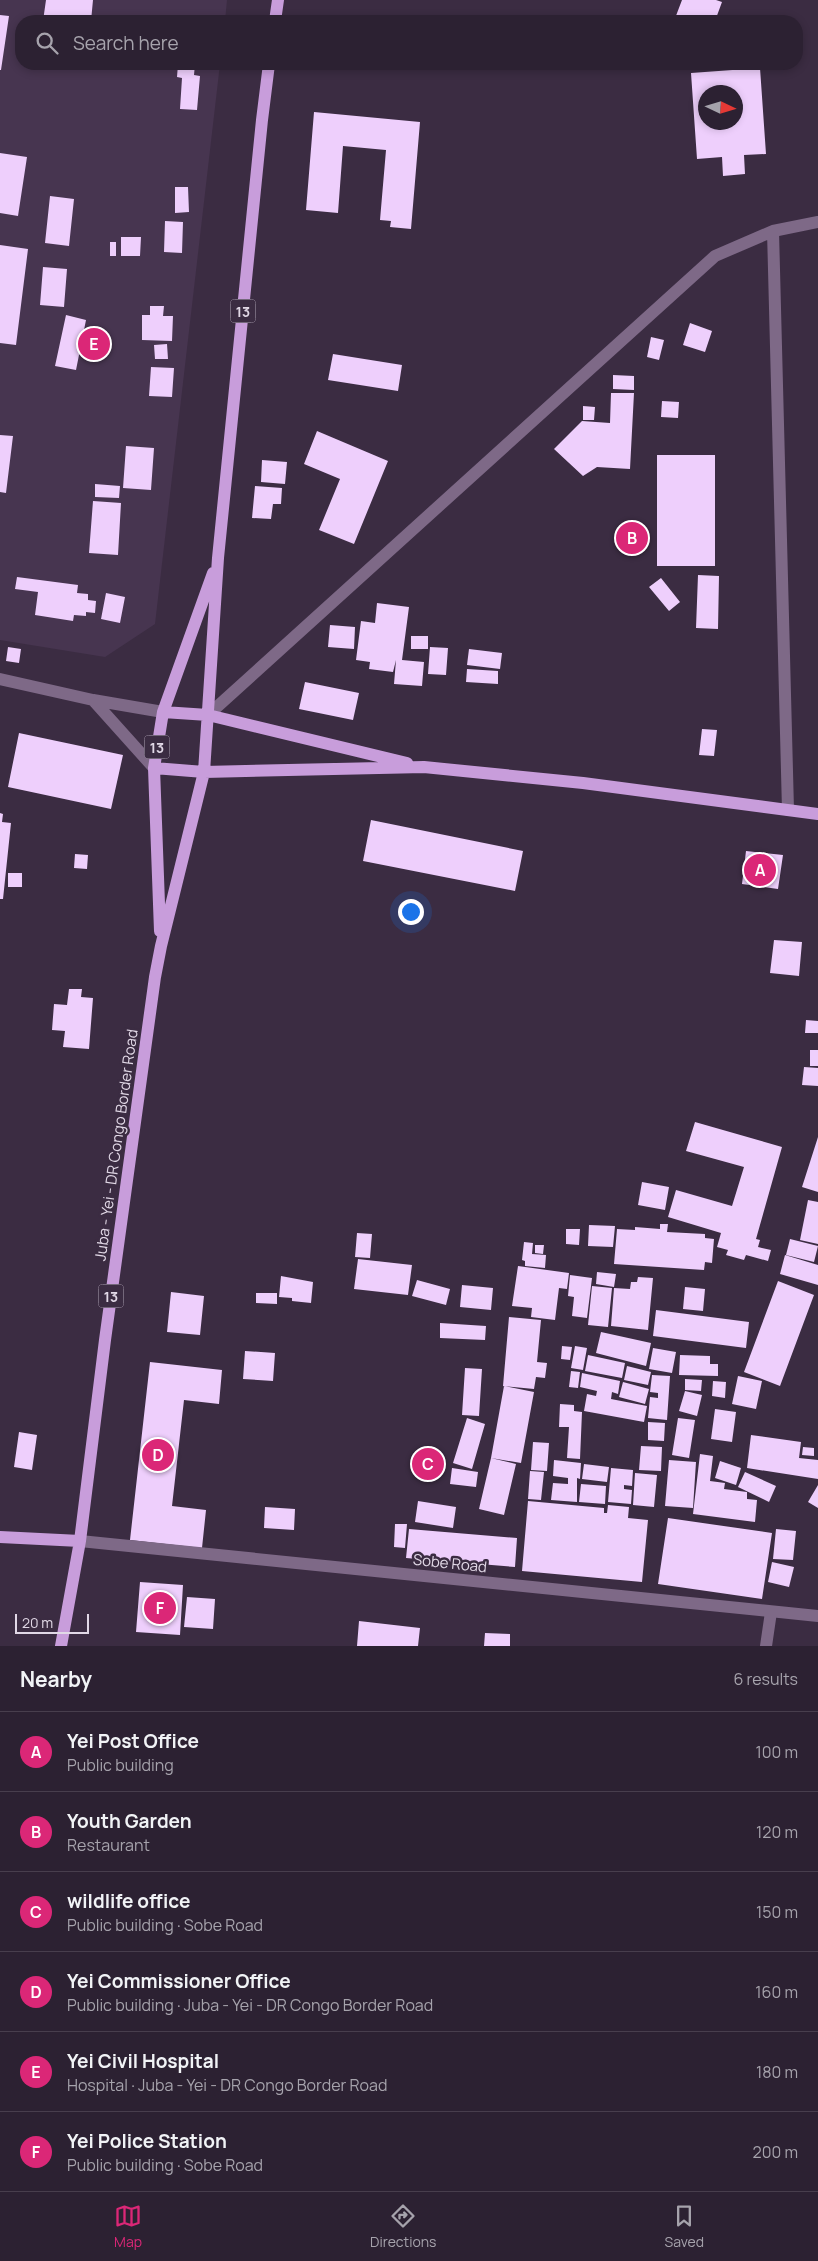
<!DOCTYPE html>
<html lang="en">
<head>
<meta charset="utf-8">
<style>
  :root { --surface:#2c2132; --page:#34293a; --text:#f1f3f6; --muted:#a6a3ac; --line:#483e4d; --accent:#db2777 }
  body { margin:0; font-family:Manrope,sans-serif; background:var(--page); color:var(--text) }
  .compass { position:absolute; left:698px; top:85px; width:45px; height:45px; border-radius:50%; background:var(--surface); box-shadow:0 2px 8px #0003; rotate:94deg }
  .scale { position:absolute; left:15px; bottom:12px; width:74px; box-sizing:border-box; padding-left:5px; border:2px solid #e1d8e6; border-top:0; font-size:14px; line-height:18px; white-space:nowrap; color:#e1d8e6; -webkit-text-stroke:4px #3b2c42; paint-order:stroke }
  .you { position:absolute; left:410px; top:911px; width:18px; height:18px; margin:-12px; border:4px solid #fff; border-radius:50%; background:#1a73e8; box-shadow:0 0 0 8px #1a73e833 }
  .badge { display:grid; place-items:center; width:32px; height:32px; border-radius:50%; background:var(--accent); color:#fff; font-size:16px; font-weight:700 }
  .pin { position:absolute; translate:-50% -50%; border:2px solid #fff; box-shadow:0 1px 5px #0006 }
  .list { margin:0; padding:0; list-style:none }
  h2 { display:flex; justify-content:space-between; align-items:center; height:65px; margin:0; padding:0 20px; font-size:21px }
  h2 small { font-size:16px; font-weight:400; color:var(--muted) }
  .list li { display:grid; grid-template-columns:32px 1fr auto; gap:15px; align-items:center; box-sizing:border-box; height:80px; padding:0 20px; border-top:1px solid var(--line) }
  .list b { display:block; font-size:19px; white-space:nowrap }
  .list p { margin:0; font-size:16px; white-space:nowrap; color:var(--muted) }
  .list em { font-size:16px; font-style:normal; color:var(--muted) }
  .icon { flex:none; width:28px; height:28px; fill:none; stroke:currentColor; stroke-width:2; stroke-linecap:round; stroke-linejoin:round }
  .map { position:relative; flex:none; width:818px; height:1646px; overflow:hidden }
  .search { position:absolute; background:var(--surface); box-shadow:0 2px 8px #0003; left:15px; right:15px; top:15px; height:55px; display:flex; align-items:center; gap:12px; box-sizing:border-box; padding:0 18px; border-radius:20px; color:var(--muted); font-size:19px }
  .sheet { height:545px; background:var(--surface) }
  nav { display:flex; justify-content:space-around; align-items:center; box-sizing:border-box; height:70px; border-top:1px solid var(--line); background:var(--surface); font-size:14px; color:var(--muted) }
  nav a { display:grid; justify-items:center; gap:2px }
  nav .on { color:var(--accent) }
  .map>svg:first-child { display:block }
</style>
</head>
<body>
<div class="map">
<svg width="818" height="1646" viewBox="0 0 818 1646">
  <rect width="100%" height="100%" fill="#3b2c42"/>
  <!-- built -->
  <path fill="#473550" d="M 0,0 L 227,0 L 225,21 L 21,21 L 21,64 L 220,64 L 155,624 L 105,657 L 0,640 Z"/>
  <!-- building -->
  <path fill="#eecffc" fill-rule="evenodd" d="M 46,0 L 93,0 L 91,21 L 43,21 Z
    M 682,0 L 716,0 L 722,2 L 715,21 L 674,21 Z
    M 0,15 L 9,16 L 1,70 L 0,70 Z
    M 178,64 L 195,64 L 194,75 L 200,76 L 197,110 L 180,109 L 182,78 L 177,77 Z
    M 760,68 L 766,154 L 744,155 L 745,174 L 723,176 L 722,157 L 697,159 L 691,73 ZM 706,92 L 736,92 L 736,122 L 706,122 Z
    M 314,112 L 420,122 L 411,229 L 390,227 L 391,221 L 380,220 L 386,150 L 343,146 L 338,213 L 306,210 Z
    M 0,153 L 27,157 L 18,216 L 0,213 Z
    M 175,187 L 188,187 L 189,212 L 175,213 Z
    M 50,196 L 74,199 L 69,246 L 45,243 Z
    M 165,221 L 183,222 L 182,253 L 164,252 Z
    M 121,237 L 141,237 L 140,256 L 121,256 Z
    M 110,242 L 116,242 L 116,256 L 110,256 Z
    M 0,245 L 28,249 L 16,345 L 0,343 Z
    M 43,267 L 67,269 L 64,307 L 40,305 Z
    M 150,306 L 164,306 L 163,316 L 173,316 L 172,341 L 142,340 L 142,315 L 150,315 Z
    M 66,315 L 86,320 L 76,370 L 55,366 Z
    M 690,323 L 712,331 L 705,352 L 683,345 Z
    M 651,337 L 664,340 L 659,360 L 647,357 Z
    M 167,344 L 168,359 L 155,359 L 154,345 Z
    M 333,354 L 402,365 L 398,391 L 328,380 Z
    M 151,367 L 174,368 L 172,397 L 149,396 Z
    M 613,375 L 634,376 L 634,390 L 613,389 Z
    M 611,393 L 634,393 L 630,469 L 597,467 L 583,476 L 554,449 L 582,421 L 610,423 Z
    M 662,401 L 679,402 L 678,418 L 661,417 Z
    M 583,406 L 595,407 L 594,420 L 583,420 Z
    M 317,431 L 388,461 L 354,544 L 319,530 L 340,479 L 304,464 Z
    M 0,435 L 13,436 L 6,493 L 0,492 Z
    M 126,446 L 154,448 L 151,490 L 123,488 Z
    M 657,455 L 715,455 L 715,566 L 657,566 Z
    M 262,460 L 287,462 L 285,484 L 261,482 Z
    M 95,484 L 120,486 L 119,498 L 95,497 Z
    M 255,486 L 282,488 L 281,504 L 273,504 L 271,519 L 252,518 Z
    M 93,501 L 121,503 L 118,555 L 89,553 Z
    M 698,575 L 719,576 L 718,629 L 696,628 Z
    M 17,577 L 78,585 L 77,593 L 88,594 L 88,600 L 96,601 L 95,613 L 86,612 L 86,616 L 74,615 L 73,621 L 35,615 L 38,592 L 15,589 Z
    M 661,578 L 680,602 L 669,611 L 649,587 Z
    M 106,593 L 125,597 L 120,623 L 101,619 Z
    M 377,603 L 409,607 L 402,660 L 424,662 L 422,686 L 394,684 L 396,660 L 393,672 L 369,669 L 370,662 L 356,660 L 361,621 L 375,623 Z
    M 330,625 L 355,627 L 354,649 L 328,647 Z
    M 411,636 L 428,636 L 428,649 L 411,649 Z
    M 8,647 L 21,649 L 19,663 L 6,661 Z
    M 430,647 L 448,648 L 446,675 L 428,674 Z
    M 469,649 L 502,653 L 500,669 L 467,665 Z
    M 467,669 L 498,671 L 498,684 L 466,682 Z
    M 305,682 L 359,693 L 353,720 L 299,709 Z
    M 702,729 L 717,730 L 714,756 L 699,755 Z
    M 19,733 L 123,755 L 111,809 L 8,787 Z
    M 0,813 L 3,814 L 2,822 L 11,823 L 3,899 L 0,899 Z
    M 371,820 L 523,851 L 515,891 L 363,861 Z
    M 746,851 L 783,855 L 778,889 L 742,884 Z
    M 75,854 L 88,855 L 87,869 L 74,868 Z
    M 8,873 L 22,873 L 22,887 L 8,887 Z
    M 774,940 L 802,942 L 799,976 L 770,973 Z
    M 69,989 L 82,989 L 81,997 L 93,998 L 89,1049 L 63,1047 L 65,1031 L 52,1030 L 54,1004 L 67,1005 Z
    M 806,1020 L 818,1021 L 818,1033 L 805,1033 Z
    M 810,1050 L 818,1050 L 818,1066 L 810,1066 Z
    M 804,1067 L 818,1068 L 818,1086 L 802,1085 Z
    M 695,1122 L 782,1147 L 756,1239 L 760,1240 L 758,1247 L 771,1250 L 768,1261 L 746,1255 L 744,1260 L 726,1255 L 728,1250 L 717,1247 L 721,1233 L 668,1217 L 676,1190 L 732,1206 L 744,1167 L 686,1151 Z
    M 818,1137 L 818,1192 L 802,1187 Z
    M 642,1182 L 669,1187 L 665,1210 L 638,1205 Z
    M 808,1200 L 818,1202 L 818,1244 L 800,1240 Z
    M 660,1224 L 668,1224 L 667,1232 L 705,1234 L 705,1238 L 714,1239 L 712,1263 L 705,1262 L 704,1270 L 614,1264 L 617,1229 L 635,1230 L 635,1227 L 660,1229 Z
    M 589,1225 L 615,1226 L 613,1247 L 588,1246 Z
    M 566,1229 L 580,1229 L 579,1245 L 566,1244 Z
    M 357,1233 L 372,1234 L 370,1258 L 355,1257 Z
    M 790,1239 L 818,1246 L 814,1262 L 786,1255 Z
    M 524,1242 L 533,1243 L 532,1254 L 546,1255 L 545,1268 L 525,1266 L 525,1261 L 522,1260 Z
    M 535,1245 L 544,1245 L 543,1254 L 535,1253 Z
    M 785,1255 L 818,1265 L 818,1285 L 780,1274 Z
    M 358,1259 L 412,1265 L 408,1295 L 354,1289 Z
    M 518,1266 L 569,1273 L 567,1289 L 559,1288 L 555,1320 L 531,1317 L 532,1308 L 512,1306 Z
    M 597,1272 L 616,1274 L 614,1287 L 596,1284 Z
    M 570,1275 L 592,1278 L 587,1318 L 572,1316 L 574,1297 L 568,1296 Z
    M 281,1276 L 313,1282 L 311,1303 L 292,1301 L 292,1298 L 279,1297 Z
    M 638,1277 L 653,1278 L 648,1330 L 611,1326 L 614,1288 L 630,1289 L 631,1282 L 637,1282 Z
    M 417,1280 L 450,1289 L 446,1305 L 412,1296 Z
    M 778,1281 L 814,1295 L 780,1386 L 744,1372 Z
    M 462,1285 L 493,1288 L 491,1310 L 460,1307 Z
    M 592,1286 L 612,1288 L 608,1327 L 588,1325 Z
    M 685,1287 L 705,1289 L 703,1311 L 683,1309 Z
    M 171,1292 L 204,1296 L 200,1335 L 167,1332 Z
    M 256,1293 L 277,1293 L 277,1304 L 256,1303 Z
    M 656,1310 L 749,1322 L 746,1348 L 653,1336 Z
    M 509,1317 L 541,1320 L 537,1362 L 547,1363 L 545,1378 L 536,1377 L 534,1389 L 503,1386 Z
    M 440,1323 L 486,1326 L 485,1340 L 440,1338 Z
    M 601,1332 L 651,1343 L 646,1366 L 596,1353 Z
    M 562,1346 L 572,1347 L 570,1360 L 561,1359 Z
    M 575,1346 L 587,1348 L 583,1370 L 571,1368 Z
    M 653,1348 L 676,1352 L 672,1373 L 649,1369 Z
    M 245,1351 L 275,1353 L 273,1381 L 243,1379 Z
    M 588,1355 L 625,1363 L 622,1378 L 585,1371 Z
    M 680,1355 L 710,1356 L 710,1364 L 718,1364 L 718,1376 L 679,1375 Z
    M 150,1362 L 222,1370 L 219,1404 L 184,1400 L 172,1506 L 206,1510 L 202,1548 L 130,1540 Z
    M 627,1366 L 651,1372 L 648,1385 L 624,1380 Z
    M 465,1368 L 482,1369 L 479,1416 L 462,1415 Z
    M 571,1371 L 580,1372 L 578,1388 L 569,1387 Z
    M 582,1373 L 620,1381 L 618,1394 L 612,1392 L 611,1399 L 647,1406 L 644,1422 L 584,1411 L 587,1394 L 596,1396 L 597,1391 L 580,1387 Z
    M 652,1375 L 670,1376 L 667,1420 L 648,1418 L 650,1397 L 658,1398 L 658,1393 L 650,1392 Z
    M 738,1376 L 762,1381 L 756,1409 L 732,1404 Z
    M 685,1379 L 702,1380 L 701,1391 L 685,1390 Z
    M 713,1381 L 726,1382 L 725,1398 L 712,1396 Z
    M 623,1382 L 649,1389 L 645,1404 L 619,1397 Z
    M 504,1386 L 534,1392 L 521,1463 L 491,1458 Z
    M 685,1391 L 702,1395 L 697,1416 L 679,1411 Z
    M 560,1404 L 574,1405 L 574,1411 L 582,1412 L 580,1459 L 567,1458 L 569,1427 L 559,1427 Z
    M 715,1409 L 736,1412 L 732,1442 L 711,1439 Z
    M 467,1418 L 485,1424 L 472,1469 L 453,1463 Z
    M 678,1418 L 695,1420 L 689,1458 L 672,1455 Z
    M 648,1422 L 665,1423 L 664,1441 L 648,1440 Z
    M 19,1432 L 37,1435 L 32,1470 L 14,1467 Z
    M 751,1435 L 801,1442 L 799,1458 L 818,1460 L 818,1479 L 747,1468 Z
    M 533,1442 L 549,1443 L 547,1471 L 531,1470 Z
    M 641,1446 L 662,1447 L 661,1471 L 639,1470 Z
    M 803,1447 L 814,1448 L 814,1456 L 802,1455 Z
    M 700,1454 L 713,1456 L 710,1481 L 725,1483 L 724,1489 L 747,1492 L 747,1499 L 757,1500 L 755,1522 L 693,1514 Z
    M 491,1458 L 516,1464 L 504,1515 L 479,1509 Z
    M 554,1460 L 581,1463 L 580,1479 L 577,1478 L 577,1502 L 551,1500 L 553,1483 L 568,1484 L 568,1478 L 553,1476 Z
    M 669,1460 L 696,1462 L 693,1508 L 665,1506 Z
    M 720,1461 L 741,1468 L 736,1485 L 715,1478 Z
    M 584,1464 L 609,1467 L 607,1482 L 582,1479 Z
    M 452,1468 L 478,1472 L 476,1487 L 450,1484 Z
    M 611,1468 L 633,1470 L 632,1486 L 624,1485 L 624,1489 L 632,1490 L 631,1504 L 608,1502 Z
    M 530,1471 L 544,1472 L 541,1500 L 528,1499 Z
    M 745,1472 L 776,1486 L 769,1502 L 738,1487 Z
    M 635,1473 L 657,1475 L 654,1507 L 633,1505 Z
    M 581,1484 L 606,1486 L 605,1504 L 579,1502 Z
    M 818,1485 L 818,1508 L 808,1502 Z
    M 418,1501 L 456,1507 L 453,1528 L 415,1522 Z
    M 528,1501 L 604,1508 L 604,1513 L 607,1513 L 608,1505 L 629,1507 L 628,1518 L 648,1520 L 642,1582 L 522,1571 Z
    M 265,1507 L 295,1509 L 294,1530 L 264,1528 Z
    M 668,1518 L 772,1533 L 762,1599 L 658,1584 Z
    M 395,1524 L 407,1524 L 405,1548 L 394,1547 Z
    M 409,1529 L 517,1538 L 515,1567 L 406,1558 Z
    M 776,1529 L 796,1531 L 793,1560 L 773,1559 Z
    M 772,1562 L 794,1567 L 789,1587 L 768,1582 Z
    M 140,1582 L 183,1585 L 180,1635 L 136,1632 Z
    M 187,1597 L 215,1599 L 213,1629 L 184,1627 Z
    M 359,1621 L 420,1628 L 418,1646 L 357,1646 Z
    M 485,1633 L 510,1634 L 510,1646 L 484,1646 Z"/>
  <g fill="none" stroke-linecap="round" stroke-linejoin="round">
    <!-- minor -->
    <path stroke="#7e6987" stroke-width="12" d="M 773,231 L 788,810
      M 0,679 L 93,700 L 163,712
      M 93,700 L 154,768
      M 208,715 L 715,256 L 773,231 L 818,222
      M 80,1541 L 818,1616
      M 766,1646 L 771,1612"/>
    <!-- major -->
    <path stroke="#c89ddb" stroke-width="12" d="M 275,21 L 278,0
      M 163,712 L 208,715 L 407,763
      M 154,768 L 204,772 L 424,767 L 583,783 L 818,814
      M 160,931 L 154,768 L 163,712 L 213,573
      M 0,1537 L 80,1541
      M 61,1646 L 80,1541 L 105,1340 L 155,977 L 161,946 L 204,772 L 218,558 L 262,120 L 269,64"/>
  </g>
  <g text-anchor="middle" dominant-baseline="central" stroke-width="5" stroke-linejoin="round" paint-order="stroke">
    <!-- shield labels -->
    <g fill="#3b2c42" stroke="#afa4b5" stroke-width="1">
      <rect x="230.5" y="299.5" width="25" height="23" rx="4"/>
      <rect x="144.5" y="735.5" width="25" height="23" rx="4"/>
      <rect x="98.5" y="1284.5" width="25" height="23" rx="4"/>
    </g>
    <g font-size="14" font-weight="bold" fill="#e1d8e6">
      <text x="243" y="311">13</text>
      <text x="157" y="747">13</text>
      <text x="111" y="1296">13</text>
    </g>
    <!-- street labels -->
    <g font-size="15" fill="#e1d8e6" stroke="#3b2c42">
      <text transform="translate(116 1145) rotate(-82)">Juba - Yei - DR Congo Border Road</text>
      <text transform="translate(450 1563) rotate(6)">Sobe Road</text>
    </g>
  </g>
</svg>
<svg class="compass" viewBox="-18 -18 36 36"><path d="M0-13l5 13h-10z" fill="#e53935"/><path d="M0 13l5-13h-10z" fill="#a6a3ac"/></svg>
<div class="scale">20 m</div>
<div class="you"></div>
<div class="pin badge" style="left:760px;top:870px">A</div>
<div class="pin badge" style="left:632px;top:538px">B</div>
<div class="pin badge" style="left:428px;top:1464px">C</div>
<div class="pin badge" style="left:158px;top:1455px">D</div>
<div class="pin badge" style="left:94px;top:344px">E</div>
<div class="pin badge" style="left:160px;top:1608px">F</div>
<div class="search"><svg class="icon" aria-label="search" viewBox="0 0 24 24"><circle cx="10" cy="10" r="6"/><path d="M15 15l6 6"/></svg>Search here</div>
</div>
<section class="sheet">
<h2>Nearby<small>6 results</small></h2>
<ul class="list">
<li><span class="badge">A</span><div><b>Yei Post Office</b><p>Public building</p></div><em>100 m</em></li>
<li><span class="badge">B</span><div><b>Youth Garden</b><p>Restaurant</p></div><em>120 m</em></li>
<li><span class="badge">C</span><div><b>wildlife office</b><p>Public building · Sobe Road</p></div><em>150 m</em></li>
<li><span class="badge">D</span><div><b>Yei Commissioner Office</b><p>Public building · Juba - Yei - DR Congo Border Road</p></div><em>160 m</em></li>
<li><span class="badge">E</span><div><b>Yei Civil Hospital</b><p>Hospital · Juba - Yei - DR Congo Border Road</p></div><em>180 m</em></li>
<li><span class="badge">F</span><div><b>Yei Police Station</b><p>Public building · Sobe Road</p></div><em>200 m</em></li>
</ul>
</section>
<nav>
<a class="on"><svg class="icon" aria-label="map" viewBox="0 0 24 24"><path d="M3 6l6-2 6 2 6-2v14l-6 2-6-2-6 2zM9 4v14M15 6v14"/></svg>Map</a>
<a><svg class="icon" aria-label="directions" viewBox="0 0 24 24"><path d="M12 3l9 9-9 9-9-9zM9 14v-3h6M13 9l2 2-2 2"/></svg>Directions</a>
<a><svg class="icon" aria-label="saved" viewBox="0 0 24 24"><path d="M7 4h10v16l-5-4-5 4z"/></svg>Saved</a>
</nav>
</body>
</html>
